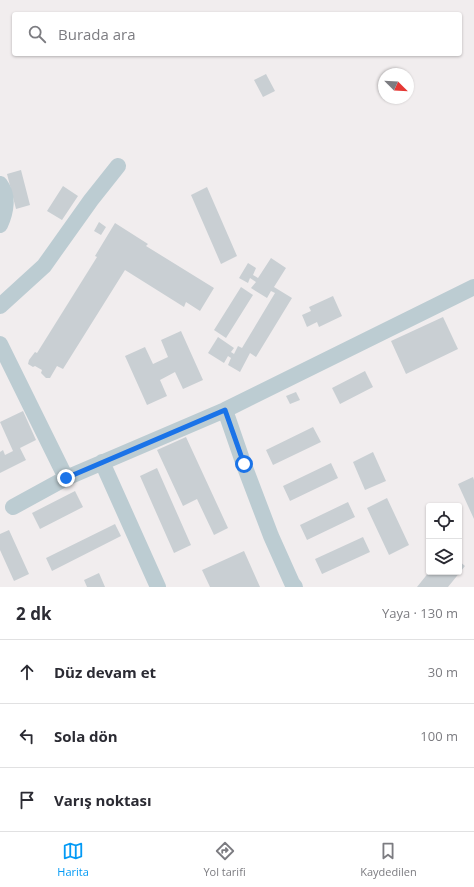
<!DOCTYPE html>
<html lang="tr">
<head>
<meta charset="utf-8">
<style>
  :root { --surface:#fff; --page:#f2f2f3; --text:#2b2b33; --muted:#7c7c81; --line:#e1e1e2; --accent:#039af5 }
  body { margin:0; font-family:"Open Sans",sans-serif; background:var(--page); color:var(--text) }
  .controls { position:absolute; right:12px; bottom:12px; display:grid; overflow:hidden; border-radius:4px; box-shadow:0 1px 3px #0004 }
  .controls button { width:36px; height:36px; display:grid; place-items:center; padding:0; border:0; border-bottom:1px solid var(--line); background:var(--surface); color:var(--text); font:20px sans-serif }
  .compass { position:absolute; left:378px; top:68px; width:36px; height:36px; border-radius:50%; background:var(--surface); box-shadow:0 1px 3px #0004; rotate:114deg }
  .stop { position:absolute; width:12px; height:12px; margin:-9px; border:3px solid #1a73e8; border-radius:50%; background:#fff }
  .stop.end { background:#1a73e8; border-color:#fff; box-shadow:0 1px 4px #0008 }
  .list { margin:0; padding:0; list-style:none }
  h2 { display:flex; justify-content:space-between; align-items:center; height:52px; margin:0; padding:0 16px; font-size:17px }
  h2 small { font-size:13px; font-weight:400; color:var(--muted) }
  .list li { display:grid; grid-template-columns:26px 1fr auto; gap:12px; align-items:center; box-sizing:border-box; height:64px; padding:0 16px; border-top:1px solid var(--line) }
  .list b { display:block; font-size:15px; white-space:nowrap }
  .list em { font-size:13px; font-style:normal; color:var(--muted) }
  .icon { flex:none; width:22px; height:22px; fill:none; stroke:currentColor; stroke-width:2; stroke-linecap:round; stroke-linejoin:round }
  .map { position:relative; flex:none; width:474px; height:587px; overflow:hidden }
  .search { position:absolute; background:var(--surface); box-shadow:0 1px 3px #0004; left:12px; right:12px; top:12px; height:44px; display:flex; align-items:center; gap:10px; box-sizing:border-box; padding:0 14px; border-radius:4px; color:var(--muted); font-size:15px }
  .sheet { height:244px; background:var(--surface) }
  nav { display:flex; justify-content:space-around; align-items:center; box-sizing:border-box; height:56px; border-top:1px solid var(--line); background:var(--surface); font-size:11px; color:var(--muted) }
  nav a { display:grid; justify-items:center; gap:2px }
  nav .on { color:var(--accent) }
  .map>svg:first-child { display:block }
</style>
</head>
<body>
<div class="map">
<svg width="474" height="587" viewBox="0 0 474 587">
  <rect width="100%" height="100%" fill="#f1edee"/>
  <!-- building -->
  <path fill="#c9cfd3" d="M 266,74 L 275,91 L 263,97 L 254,80 Z
    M 21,170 L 30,205 L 16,209 L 7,174 Z
    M 63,186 L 78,196 L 62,220 L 47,211 Z
    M 207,187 L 237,256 L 221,264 L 191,195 Z
    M 99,222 L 106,227 L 101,235 L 94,231 Z
    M 115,223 L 148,244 L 146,246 L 214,288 L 200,311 L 186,302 L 184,307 L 125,270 L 63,369 L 57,366 L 50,378 L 46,378 L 41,373 L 42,370 L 35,366 L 33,367 L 28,364 L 29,360 L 35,352 L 37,353 L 97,257 L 95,256 Z
    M 271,258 L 286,268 L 274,287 L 292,298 L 256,357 L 250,353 L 240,372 L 228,365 L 231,358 L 228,356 L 224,363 L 208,353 L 218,337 L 234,348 L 231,352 L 234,354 L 238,346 L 242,348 L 275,293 L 271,291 L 267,298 L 251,288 L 256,282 L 250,278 L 248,283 L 239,278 L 248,263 L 256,268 L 253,275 L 258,278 Z
    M 241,287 L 253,295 L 226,338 L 214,330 Z
    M 333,296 L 342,316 L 319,327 L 317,322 L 307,327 L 302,315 L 311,311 L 309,307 Z
    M 443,317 L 458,349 L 406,374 L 391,341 Z
    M 181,331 L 203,380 L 183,389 L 175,372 L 160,380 L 167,396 L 147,405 L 125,356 L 145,347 L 153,364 L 168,357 L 161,340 Z
    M 365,371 L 373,387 L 340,404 L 332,388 Z
    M 296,392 L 300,400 L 290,404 L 286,396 Z
    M 23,411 L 36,440 L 20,448 L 26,460 L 0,473 L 0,452 L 3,450 L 5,455 L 13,451 L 0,422 Z
    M 313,427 L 321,442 L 273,465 L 266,450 Z
    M 186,437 L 228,528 L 214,535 L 197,499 L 183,506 L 157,450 Z
    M 373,452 L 386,481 L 365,490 L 353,462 Z
    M 331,463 L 338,478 L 290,501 L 283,486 Z
    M 157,468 L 191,545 L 174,553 L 140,476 Z
    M 473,477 L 474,480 L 474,519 L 458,484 Z
    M 75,491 L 83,507 L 40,529 L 32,513 Z
    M 387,498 L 409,545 L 389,555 L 367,508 Z
    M 348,502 L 355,517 L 307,540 L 300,525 Z
    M 115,524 L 121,536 L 52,571 L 46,558 Z
    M 9,530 L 29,574 L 14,581 L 0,550 L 0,534 Z
    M 363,537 L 370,552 L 322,574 L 315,559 Z
    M 244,551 L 260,587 L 210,587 L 202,570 Z
    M 459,561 L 465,566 L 448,587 L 417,587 L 429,572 L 459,572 Z
    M 99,573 L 105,587 L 87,587 L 84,580 Z"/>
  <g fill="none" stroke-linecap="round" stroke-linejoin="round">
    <!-- minor -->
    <path stroke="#bcccd2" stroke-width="16" d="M 0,184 C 9,196 6,212 0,225
      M 0,306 L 44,266 L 91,200 L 118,166
      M 0,344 L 66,478
      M 225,410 L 244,465 L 271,536 L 292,583 L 295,587
      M 102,462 L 158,587
      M 13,507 L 66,478 L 225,410 L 474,287"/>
  </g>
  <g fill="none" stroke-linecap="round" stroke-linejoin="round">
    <!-- route -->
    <path stroke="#1a73e8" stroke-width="5" d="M 66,478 L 225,410 L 244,464"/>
  </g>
</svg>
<div class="controls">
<button><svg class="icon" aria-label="locate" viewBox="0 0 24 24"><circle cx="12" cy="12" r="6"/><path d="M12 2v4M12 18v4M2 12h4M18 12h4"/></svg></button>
<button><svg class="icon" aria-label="layers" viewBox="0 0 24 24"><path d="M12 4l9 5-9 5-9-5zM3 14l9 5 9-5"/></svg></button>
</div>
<svg class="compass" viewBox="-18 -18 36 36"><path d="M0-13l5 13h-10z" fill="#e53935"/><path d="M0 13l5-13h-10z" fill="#7c7c81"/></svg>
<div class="stop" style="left:244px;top:464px"></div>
<div class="stop end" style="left:66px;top:478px"></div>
<div class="search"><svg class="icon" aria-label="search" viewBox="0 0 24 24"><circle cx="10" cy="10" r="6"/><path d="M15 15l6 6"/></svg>Burada ara</div>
</div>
<section class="sheet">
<h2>2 dk<small>Yaya · 130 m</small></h2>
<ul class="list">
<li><svg class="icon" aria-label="ahead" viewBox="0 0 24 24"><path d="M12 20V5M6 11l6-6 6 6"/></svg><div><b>Düz devam et</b></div><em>30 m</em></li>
<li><svg class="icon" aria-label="left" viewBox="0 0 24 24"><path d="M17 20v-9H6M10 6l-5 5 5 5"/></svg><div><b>Sola dön</b></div><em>100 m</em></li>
<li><svg class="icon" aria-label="arrive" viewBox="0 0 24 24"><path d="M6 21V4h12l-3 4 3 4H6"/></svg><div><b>Varış noktası</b></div></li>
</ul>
</section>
<nav>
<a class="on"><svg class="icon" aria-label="map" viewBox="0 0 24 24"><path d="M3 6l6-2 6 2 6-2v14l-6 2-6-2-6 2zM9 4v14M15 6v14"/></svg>Harita</a>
<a><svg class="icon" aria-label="directions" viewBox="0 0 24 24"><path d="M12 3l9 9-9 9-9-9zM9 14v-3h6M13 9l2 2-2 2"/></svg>Yol tarifi</a>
<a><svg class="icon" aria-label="saved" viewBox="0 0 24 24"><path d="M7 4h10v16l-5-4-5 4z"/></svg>Kaydedilen</a>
</nav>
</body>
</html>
